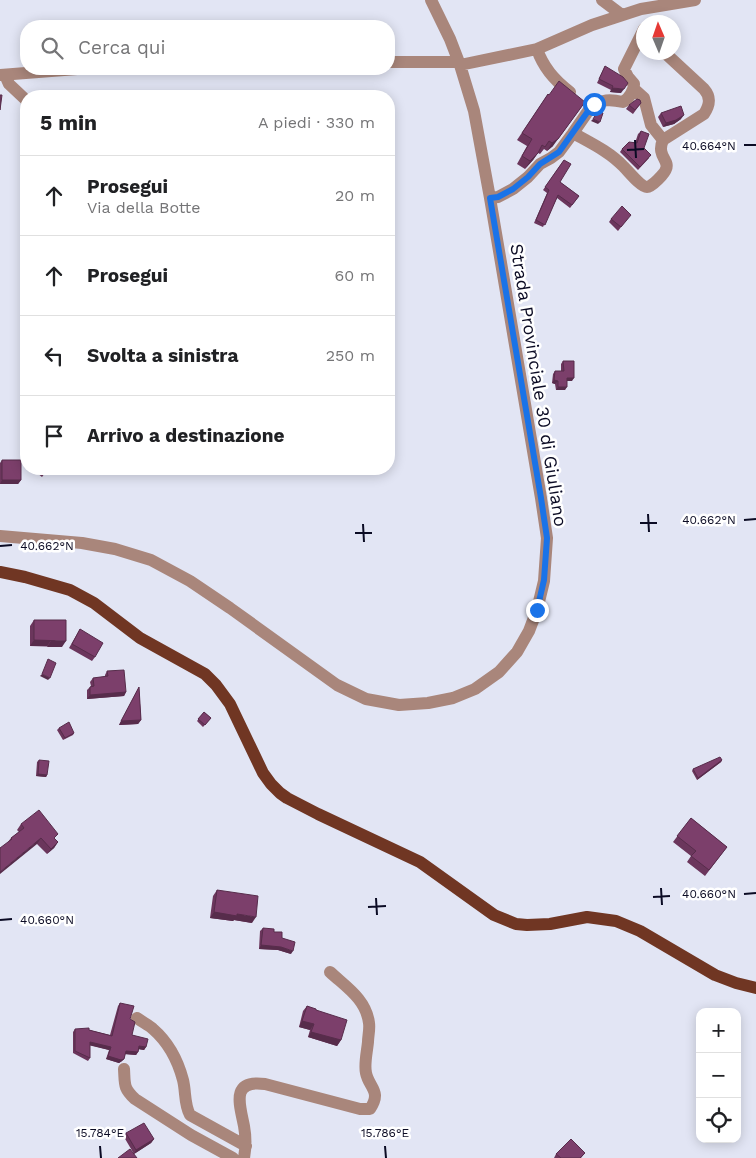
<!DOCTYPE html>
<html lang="it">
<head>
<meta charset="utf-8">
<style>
  :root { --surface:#fff; --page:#f2f2f2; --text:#202124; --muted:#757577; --line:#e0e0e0 }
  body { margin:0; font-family:"Work Sans",sans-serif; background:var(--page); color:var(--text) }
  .controls { position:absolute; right:15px; bottom:15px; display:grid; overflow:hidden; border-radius:10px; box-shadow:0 2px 12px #0003 }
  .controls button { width:45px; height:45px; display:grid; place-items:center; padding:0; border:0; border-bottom:1px solid var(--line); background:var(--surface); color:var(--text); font:25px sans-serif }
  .compass { position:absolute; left:636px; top:15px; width:45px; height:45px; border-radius:50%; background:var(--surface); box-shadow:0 2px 12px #0003; rotate:358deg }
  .stop { position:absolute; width:15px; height:15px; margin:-11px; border:4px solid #1a73e8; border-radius:50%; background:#fff }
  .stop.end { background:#1a73e8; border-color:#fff; box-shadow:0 1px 5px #0008 }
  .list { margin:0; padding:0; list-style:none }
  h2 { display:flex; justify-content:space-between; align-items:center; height:65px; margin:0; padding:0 20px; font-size:21px }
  h2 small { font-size:16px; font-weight:400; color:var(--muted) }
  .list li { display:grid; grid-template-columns:32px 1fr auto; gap:15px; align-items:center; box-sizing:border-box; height:80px; padding:0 20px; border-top:1px solid var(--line) }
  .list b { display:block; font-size:19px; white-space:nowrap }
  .list p { margin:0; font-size:16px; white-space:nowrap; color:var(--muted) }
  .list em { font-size:16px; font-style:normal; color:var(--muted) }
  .icon { flex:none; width:28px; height:28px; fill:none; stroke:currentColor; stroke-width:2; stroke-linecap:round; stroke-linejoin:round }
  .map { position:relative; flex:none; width:756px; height:1158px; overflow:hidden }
  .search { position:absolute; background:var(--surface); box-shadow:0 2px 12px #0003; left:20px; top:20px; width:375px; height:55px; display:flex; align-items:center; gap:12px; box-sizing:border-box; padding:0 18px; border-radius:20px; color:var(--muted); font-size:19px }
  .panel { position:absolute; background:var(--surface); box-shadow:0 2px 12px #0003; left:20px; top:90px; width:375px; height:385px; border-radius:20px }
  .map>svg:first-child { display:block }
</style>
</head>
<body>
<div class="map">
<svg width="756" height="1158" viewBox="0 0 756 1158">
  <rect width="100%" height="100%" fill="#e2e5f4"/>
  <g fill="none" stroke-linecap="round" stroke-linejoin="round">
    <!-- minor -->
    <path stroke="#a9867b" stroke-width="12" d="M 602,0 L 622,15
      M 537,49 C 543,67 555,81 570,92
      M 389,62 L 459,62
      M 460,65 L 537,49 L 592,25 L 641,9 L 695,0
      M 0,75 L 77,69
      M 5,75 L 9,84 L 26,100
      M 634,89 L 644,98 L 651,125 L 663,140 L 704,114 C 710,105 711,97 704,89 L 664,52
      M 573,133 L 591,107 C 602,99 610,99 623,102 C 629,99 634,90 634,84 L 628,77 L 624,69 L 644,29
      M 490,198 L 498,197 L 513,189 L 528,177 L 540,164 L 551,158 L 559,152 L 573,133 C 591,143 610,152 624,167 C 629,172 641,187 647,187 C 652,187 665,173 666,169 C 670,160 656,156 663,140
      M 0,536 L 82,543 L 115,549 L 151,560 L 190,581 L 230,608 L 337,685 L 366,699 L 399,705 L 428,703 L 453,698 L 475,689 L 499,672 L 517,652 L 529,631 L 537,610 L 544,581 L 547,538 L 541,498 L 490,198 L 474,111 L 460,65 L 450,39 L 431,0
      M 137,1018 C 142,1022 149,1025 153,1029 C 168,1042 178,1061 183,1080 C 186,1092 184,1104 190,1115 L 246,1146
      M 124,1069 C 125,1084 123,1088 135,1099 L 191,1135 L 233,1158
      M 244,1158 C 246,1147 246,1137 244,1126 C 240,1105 230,1079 265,1084 L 360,1109 L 370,1109 C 382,1091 369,1088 366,1073 C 364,1064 367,1052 368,1042 C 368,1036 370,1029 369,1023 C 366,999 346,987 330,972"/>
    <!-- major -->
    <path stroke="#703623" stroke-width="12" d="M 0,572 L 25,577 L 70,590 L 94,603 L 140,638 L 205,674 L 216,685 L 230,704 L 263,773 L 271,784 L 280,793 L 287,798 L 318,814 L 420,862 L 494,915 L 516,924 L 527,925 L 550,924 L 587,917 L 616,921 L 640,931 L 715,975 L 736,983 L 756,988"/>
  </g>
  <!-- wall -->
  <path fill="#6b365c" d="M 605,66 L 621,93 L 610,92 L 611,90 L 597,83 Z
    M 548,94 L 553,146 L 547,151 L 544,149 L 540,154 L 538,153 L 533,160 L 525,169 L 517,164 L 527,146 L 517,140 Z
    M 641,103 L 633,114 L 626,109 L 629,105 Z
    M 661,113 L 681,119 L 674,124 L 663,127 L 658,117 Z
    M 641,131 L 644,148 L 649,158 L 638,170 L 620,152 L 622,149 L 635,143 L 638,134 Z
    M 564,160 L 560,182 L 579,196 L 570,208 L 557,198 L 543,227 L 534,223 L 547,193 L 543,190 Z
    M 628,218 L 618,231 L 609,222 L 611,219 Z
    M 563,361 L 572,381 L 567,381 L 565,390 L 556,390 L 555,384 L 552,383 L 553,374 L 555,371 L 561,371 L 561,364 Z
    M 26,458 L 26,465 L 23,462 Z
    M 2,460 L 21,480 L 18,484 L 0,484 L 0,463 Z
    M 32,469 L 48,469 L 42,477 Z
    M 34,620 L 62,647 L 30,646 L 30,626 Z
    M 80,629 L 95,657 L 92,661 L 69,648 Z
    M 107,671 L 126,692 L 124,696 L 87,699 L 87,690 L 91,686 L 90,682 L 93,678 L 105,677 L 105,675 Z
    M 139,687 L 141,720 L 138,724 L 119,725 Z
    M 204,712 L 211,718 L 203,727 L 197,721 Z
    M 59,728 L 74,733 L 73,735 L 63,740 L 57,730 Z
    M 39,760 L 47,775 L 46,777 L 36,776 L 37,762 Z
    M 722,760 L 721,762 L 697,780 L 692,771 L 693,769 Z
    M 691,818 L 727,847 L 705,876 L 687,862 L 691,856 L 673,842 Z
    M 21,824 L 55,839 L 58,842 L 54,848 L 47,854 L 37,844 L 8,842 L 11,838 L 19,832 L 17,830 Z
    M 217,890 L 252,923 L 234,920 L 233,921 L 210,918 L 213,896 Z
    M 263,928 L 274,932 L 291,954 L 278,950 L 259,949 L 260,931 Z
    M 120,1003 L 130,1019 L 132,1035 L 146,1047 L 144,1050 L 139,1049 L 138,1052 L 136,1055 L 125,1054 L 124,1059 L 122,1061 L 119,1063 L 106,1059 L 109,1050 L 90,1045 L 90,1058 L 88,1061 L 73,1053 L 73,1032 L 75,1029 L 89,1030 L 110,1035 L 118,1006 Z
    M 307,1006 L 316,1010 L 341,1040 L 337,1046 L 308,1037 L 310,1030 L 299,1027 L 303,1011 Z
    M 126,1133 L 154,1139 L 151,1143 L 134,1154 L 124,1137 Z
    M 585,1153 L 581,1158 L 554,1158 L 556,1154 Z"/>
  <!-- shaded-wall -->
  <path fill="#572c4b" d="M 612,88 L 624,89 L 621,93 L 610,92 Z
    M 585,102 L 553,146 L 547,151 L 552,143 Z
    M 684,115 L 681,119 L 674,124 L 663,127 L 666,123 Z
    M 593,119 L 600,122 L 598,124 L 591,121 Z
    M 538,153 L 533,160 L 525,169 L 530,161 Z
    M 567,378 L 574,378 L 572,381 L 564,381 Z
    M 554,380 L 558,381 L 555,384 L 552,383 Z
    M 558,387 L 567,387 L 565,390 L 556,390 Z
    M 2,480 L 21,480 L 18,484 L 0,484 Z
    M 34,640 L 51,640 L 47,646 L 30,646 Z
    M 51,641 L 66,641 L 62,647 L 47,647 Z
    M 42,674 L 50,678 L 48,680 L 40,676 Z
    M 126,692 L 124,696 L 87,699 L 90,695 Z
    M 141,720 L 138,724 L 119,725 L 121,721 Z
    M 722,760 L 721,762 L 697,780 L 698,778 Z
    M 38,774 L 47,775 L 46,777 L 36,776 Z
    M 41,838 L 37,844 L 0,874 L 0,872 Z
    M 58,842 L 54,848 L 47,854 L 51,849 Z
    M 214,912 L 237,914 L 256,917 L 252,923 L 234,920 L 233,921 L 210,918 Z
    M 261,945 L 281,947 L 293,951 L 291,954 L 278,950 L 259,949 Z
    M 302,1021 L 314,1024 L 310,1030 L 299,1027 Z
    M 311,1032 L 341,1040 L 337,1046 L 308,1037 Z
    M 90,1042 L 111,1047 L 109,1050 L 88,1045 Z
    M 139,1046 L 146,1047 L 144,1050 L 137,1049 Z
    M 126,1051 L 138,1052 L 136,1055 L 124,1054 Z
    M 108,1056 L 124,1059 L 122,1061 L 119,1063 L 106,1059 Z
    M 154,1139 L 151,1143 L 134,1154 L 136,1150 Z"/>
  <!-- building -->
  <path fill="#7c3f6b" stroke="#572c4b" d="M 605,66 L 623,77 L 628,83 L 624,89 L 612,88 L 613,86 L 599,79 Z
    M 559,81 L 585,102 L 558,139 L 552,143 L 549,141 L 545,147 L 542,145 L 538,153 L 530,161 L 522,156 L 532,139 L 522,133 L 548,94 L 549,95 Z
    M 0,95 L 2,95 L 0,110 Z
    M 637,99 L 640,100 L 641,103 L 635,110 L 629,105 Z
    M 681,106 L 684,115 L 676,120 L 666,123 L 661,113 Z
    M 598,111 L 603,113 L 600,122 L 593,119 Z
    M 641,131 L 649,134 L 644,148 L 651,155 L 640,167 L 622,149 L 629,142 L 637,143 Z
    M 564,160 L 571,164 L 560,182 L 579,196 L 572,205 L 558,195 L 545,225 L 536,220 L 549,190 L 545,187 Z
    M 622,206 L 631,215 L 621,227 L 611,219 Z
    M 563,361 L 574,361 L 574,378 L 567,378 L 567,387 L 558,387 L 558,381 L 554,380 L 555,371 L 564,371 Z
    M 2,460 L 21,460 L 21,480 L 2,480 Z
    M 39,469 L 48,469 L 45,473 Z
    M 34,620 L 66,620 L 66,641 L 34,640 Z
    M 80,629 L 103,643 L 95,657 L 72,644 Z
    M 48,659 L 56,663 L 50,678 L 42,674 Z
    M 124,670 L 126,692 L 90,695 L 90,687 L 94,686 L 93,678 L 108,676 L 107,671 Z
    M 139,687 L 141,720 L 121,721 Z
    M 204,712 L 211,718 L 205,725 L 198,719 Z
    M 69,722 L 74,733 L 65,738 L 59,728 Z
    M 720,757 L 722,760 L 698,778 L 693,769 Z
    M 39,760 L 49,761 L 47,775 L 38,774 Z
    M 39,810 L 58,834 L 54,838 L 58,842 L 51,849 L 41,838 L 0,872 L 0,848 L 12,839 L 11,838 L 24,828 L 21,824 Z
    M 691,818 L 727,847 L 709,870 L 691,856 L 696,851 L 677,836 Z
    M 217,890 L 258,896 L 256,917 L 237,914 L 237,916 L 214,912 Z
    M 263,928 L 274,929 L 274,932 L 282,932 L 282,938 L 295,942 L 293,951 L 281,947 L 261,945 Z
    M 120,1003 L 134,1006 L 130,1019 L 135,1022 L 132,1035 L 148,1039 L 146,1047 L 139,1046 L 138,1052 L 126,1051 L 124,1059 L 121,1060 L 108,1056 L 111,1047 L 90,1042 L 90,1058 L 75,1051 L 75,1029 L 89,1028 L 89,1030 L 112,1036 Z
    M 307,1006 L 316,1009 L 316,1010 L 347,1020 L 341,1040 L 311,1032 L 314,1024 L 302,1021 Z
    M 144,1123 L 154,1139 L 136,1150 L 126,1133 Z
    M 571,1139 L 585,1153 L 580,1158 L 561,1158 L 556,1154 Z
    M 130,1149 L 137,1158 L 118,1158 Z"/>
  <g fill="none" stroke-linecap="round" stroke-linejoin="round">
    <!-- route -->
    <path stroke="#1a73e8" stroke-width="6" d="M 537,610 L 544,580 L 547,538 L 541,498 L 490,198 L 498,197 L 513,189 L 528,177 L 540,164 L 559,152 L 591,107 L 594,104"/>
  </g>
  <!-- ticks -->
  <path fill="none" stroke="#0b0b24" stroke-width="2" d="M 635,140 L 636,158M 744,145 L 756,145M 627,150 L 644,149M 648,514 L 649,532M 744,520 L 756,519M 640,523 L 657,523M 363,524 L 364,542M 355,533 L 372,533M 0,546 L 12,545M 661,888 L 662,905M 744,894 L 756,893M 653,897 L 670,896M 376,898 L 377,915M 368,907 L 386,906M 0,920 L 12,919M 100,1146 L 101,1158M 385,1146 L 386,1158"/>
  <g text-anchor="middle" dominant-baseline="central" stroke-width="5" stroke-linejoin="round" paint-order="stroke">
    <!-- street labels -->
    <g font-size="18" fill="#0b0b24" stroke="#fff">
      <text transform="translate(539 385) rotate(81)">Strada Provinciale 30 di Giuliano</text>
    </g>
  </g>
  <g font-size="12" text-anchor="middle" fill="#0b0b24" stroke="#fff" stroke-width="5" stroke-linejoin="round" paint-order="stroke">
    <text x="709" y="150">40.664°N</text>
    <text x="709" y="524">40.662°N</text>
    <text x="47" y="550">40.662°N</text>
    <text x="709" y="898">40.660°N</text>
    <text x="47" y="924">40.660°N</text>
    <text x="100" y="1137">15.784°E</text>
    <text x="385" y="1137">15.786°E</text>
  </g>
</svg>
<div class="controls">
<button>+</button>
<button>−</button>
<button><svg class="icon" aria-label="locate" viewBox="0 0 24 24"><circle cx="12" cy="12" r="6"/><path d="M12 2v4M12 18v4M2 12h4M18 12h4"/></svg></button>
</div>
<svg class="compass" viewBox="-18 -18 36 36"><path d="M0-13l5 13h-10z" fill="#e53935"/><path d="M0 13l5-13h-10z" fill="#757577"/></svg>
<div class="stop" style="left:594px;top:104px"></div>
<div class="stop end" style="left:537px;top:610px"></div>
<div class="search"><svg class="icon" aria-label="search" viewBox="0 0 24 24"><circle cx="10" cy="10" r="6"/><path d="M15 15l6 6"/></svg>Cerca qui</div>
<section class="panel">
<h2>5 min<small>A piedi · 330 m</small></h2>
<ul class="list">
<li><svg class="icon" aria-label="ahead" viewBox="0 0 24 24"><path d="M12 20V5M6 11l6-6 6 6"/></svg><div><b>Prosegui</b><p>Via della Botte</p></div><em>20 m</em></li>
<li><svg class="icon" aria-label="ahead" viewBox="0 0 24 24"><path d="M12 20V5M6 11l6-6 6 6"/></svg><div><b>Prosegui</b></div><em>60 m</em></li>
<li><svg class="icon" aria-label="left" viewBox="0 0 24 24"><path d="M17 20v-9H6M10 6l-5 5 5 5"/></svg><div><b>Svolta a sinistra</b></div><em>250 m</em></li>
<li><svg class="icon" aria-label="arrive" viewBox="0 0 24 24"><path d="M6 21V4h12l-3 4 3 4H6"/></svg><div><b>Arrivo a destinazione</b></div></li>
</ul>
</section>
</div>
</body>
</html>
